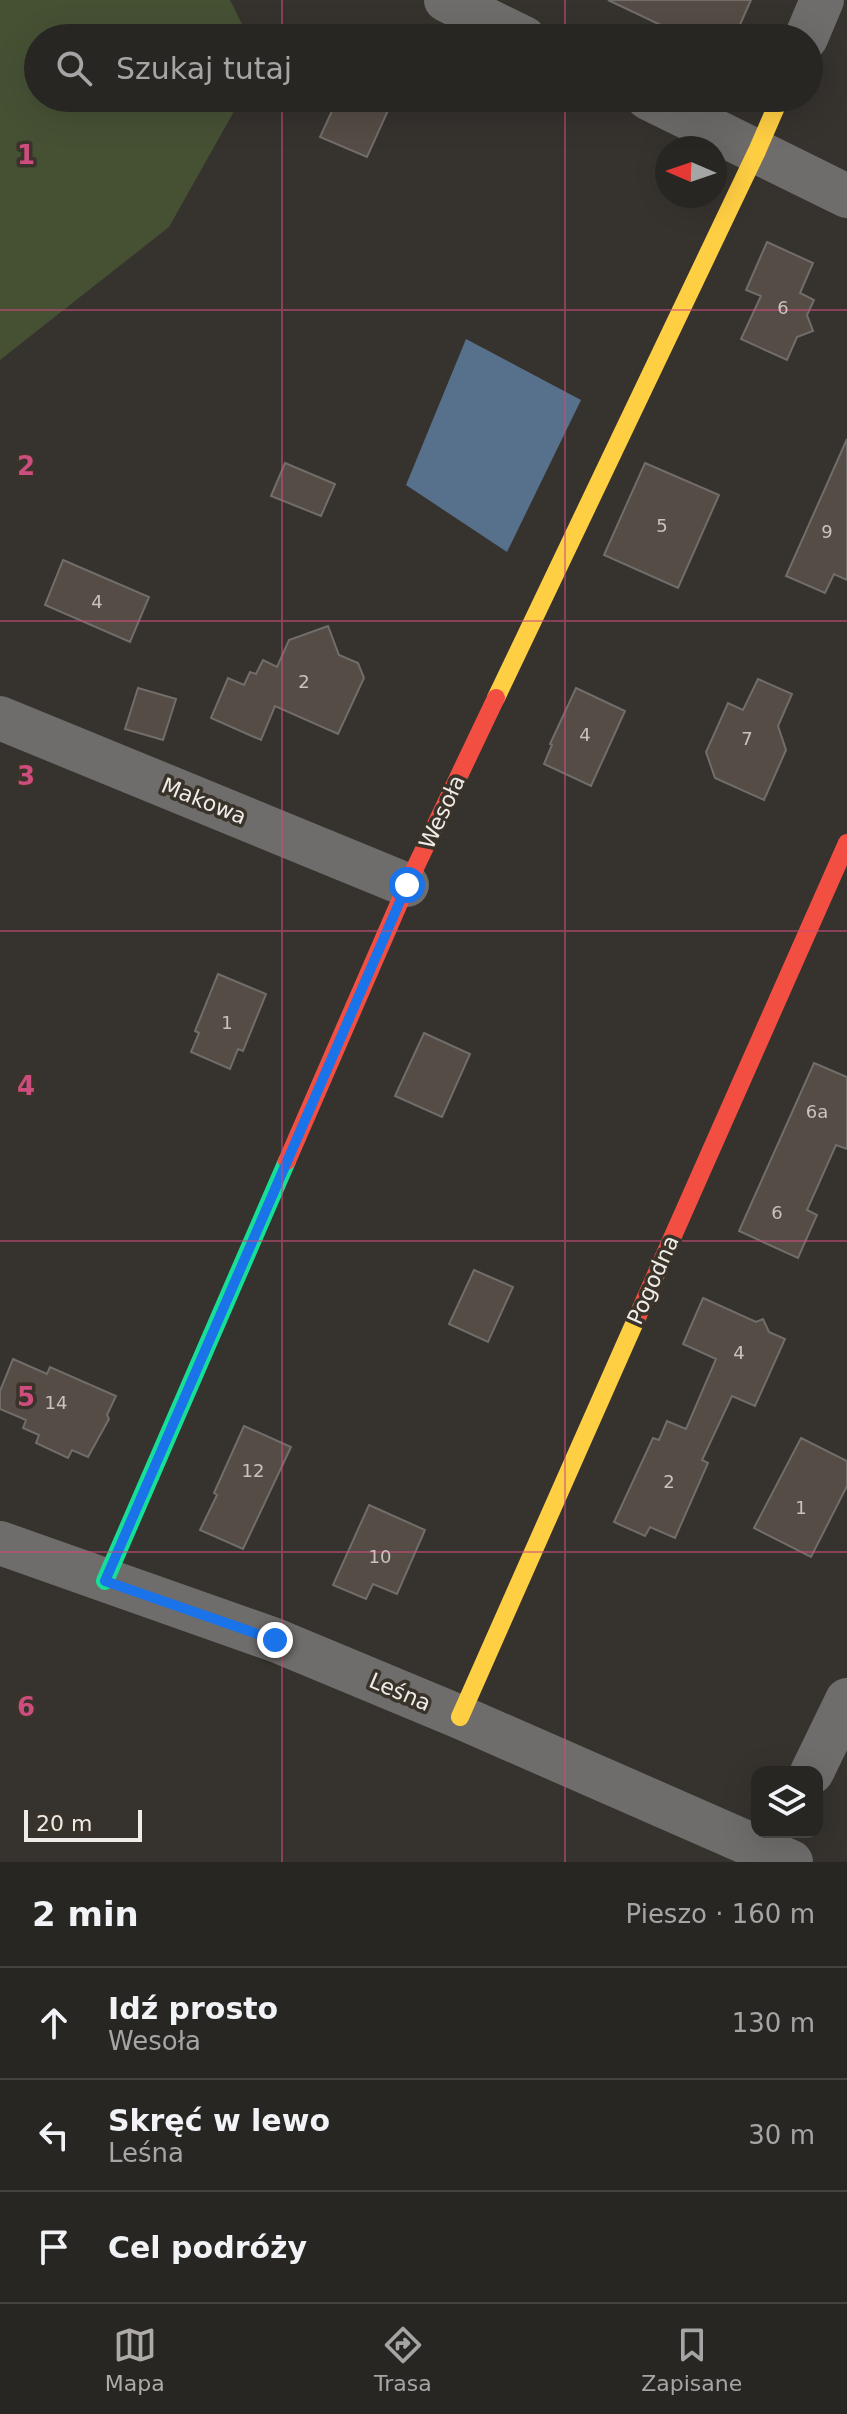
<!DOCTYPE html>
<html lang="pl">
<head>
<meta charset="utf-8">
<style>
  :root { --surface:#282622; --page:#302e2a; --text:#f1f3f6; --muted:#a5a5a5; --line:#444340; --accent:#aeaaa6 }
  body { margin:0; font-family:"DejaVu Sans",sans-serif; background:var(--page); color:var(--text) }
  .controls { position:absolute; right:24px; bottom:24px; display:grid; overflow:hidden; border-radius:16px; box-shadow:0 8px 32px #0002 }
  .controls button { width:72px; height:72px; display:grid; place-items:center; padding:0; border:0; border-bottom:2px solid var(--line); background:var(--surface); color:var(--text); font:40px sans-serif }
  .compass { position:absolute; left:655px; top:136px; width:72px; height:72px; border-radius:50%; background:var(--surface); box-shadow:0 8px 32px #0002; rotate:272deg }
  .scale { position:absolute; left:24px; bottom:20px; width:118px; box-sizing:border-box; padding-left:8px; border:4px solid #efebe6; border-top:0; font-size:22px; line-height:28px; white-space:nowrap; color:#efebe6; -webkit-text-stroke:6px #39332a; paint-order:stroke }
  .stop { position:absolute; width:24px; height:24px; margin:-18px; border:6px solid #1a73e8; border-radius:50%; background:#fff }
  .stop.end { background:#1a73e8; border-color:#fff; box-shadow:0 2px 8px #0008 }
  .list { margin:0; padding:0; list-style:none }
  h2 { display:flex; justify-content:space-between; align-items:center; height:104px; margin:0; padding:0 32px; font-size:34px }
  h2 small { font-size:26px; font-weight:400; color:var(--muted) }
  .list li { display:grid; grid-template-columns:52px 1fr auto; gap:24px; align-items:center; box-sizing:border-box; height:112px; padding:0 32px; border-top:2px solid var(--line) }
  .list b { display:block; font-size:30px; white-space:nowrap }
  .list p { margin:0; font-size:26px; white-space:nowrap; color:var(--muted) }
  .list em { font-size:26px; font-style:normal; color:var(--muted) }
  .icon { flex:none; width:44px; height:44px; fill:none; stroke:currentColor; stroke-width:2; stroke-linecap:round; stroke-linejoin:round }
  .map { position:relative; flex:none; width:847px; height:1862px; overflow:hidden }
  .search { position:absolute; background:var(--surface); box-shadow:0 8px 32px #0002; left:24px; right:24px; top:24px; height:88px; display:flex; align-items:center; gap:20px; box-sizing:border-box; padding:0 28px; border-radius:44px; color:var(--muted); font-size:30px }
  .sheet { height:440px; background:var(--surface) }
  nav { display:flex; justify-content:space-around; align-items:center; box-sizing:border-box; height:112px; border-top:2px solid var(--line); background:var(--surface); font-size:22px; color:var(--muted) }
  nav a { display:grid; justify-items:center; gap:4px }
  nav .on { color:var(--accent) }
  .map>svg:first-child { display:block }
</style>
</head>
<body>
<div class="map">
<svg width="847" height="1862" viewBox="0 0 847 1862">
  <rect width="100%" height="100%" fill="#36322e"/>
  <!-- green -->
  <path fill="#465134" d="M 0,0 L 230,0 L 249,38 L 38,38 L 38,98 L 239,98 L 237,106 L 169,227 L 0,360 Z"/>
  <!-- water -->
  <path fill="#57708b" d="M 466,339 L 581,400 L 507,552 L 406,485 Z"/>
  <!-- building -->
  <path fill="#544c45" stroke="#716d6a" stroke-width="2" d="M 608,0 L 751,0 L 734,38 L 688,38 Z
    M 338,98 L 373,98 L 390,106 L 367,157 L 320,137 Z
    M 767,242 L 813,263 L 800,293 L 814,300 L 807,315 L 813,331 L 797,337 L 787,360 L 741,339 L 761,296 L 746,290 Z
    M 847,439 L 847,580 L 834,574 L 825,593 L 786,576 Z
    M 285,463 L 335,484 L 321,516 L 271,496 Z
    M 645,463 L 719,495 L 678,588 L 604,555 Z
    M 63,560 L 149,597 L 130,642 L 45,605 Z
    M 328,626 L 339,655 L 358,663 L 364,678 L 338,734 L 275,706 L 261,740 L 211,718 L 228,678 L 244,685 L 250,672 L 256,674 L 263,660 L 277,667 L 289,640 Z
    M 758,679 L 792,694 L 778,726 L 786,750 L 764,800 L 715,778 L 706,752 L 728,703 L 743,710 Z
    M 138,688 L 176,699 L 163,740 L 125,729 Z
    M 576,688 L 625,711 L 591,786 L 544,764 L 552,745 L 550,744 Z
    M 218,974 L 266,994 L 243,1051 L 238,1049 L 230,1069 L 191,1052 L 199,1033 L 195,1031 Z
    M 424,1033 L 470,1054 L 442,1117 L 395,1096 Z
    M 814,1063 L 847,1077 L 847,1149 L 836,1145 L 807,1210 L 817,1215 L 798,1258 L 739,1231 Z
    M 474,1270 L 513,1287 L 488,1342 L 449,1324 Z
    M 703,1298 L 756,1322 L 763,1319 L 769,1332 L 785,1339 L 755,1406 L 732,1396 L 702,1460 L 708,1463 L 675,1538 L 650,1527 L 645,1536 L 614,1522 L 653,1438 L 659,1440 L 667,1421 L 686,1429 L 716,1359 L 683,1344 Z
    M 13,1359 L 47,1374 L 50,1367 L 116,1396 L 107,1415 L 109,1419 L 88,1457 L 72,1450 L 68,1458 L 36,1443 L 39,1435 L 23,1428 L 26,1420 L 0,1409 L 0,1391 Z
    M 244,1426 L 291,1447 L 243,1549 L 200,1530 L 217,1495 L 214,1493 Z
    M 801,1438 L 847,1461 L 847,1486 L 811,1557 L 754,1528 Z
    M 369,1505 L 425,1530 L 397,1594 L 373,1584 L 366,1599 L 333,1585 Z"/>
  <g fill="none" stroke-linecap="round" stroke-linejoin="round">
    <!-- street -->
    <path stroke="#6f6d6b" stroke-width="44" d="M 446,0 L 524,38
      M 806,38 L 822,0
      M 648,98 L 847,196
      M 0,718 L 407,885
      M 0,1543 L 275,1640 L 460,1717 L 791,1862
      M 812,1772 L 847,1700"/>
    <!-- fast -->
    <path stroke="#16e098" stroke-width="18" d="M 105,1581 L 287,1161"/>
    <!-- slow -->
    <path stroke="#ffcf43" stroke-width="18" d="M 496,698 L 757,151 L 780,98
      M 460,1717 L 638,1315"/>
    <!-- jam -->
    <path stroke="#f24e42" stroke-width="18" d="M 287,1161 L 407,885 L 496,698
      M 638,1315 L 847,843"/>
  </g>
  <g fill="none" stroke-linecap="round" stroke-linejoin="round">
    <!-- route -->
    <path stroke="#1a73e8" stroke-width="10" d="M 275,1640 L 105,1581 L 407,885"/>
  </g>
  <!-- grid -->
  <path fill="none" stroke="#cd4d7e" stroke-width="2" stroke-opacity="0.55" d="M 282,0 L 282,38M 565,0 L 565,38M 282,98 L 282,1862M 565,98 L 565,1862M 0,310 L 847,310M 0,621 L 847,621M 0,931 L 847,931M 0,1241 L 847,1241M 0,1552 L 847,1552"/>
  <g text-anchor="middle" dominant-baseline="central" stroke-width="7" stroke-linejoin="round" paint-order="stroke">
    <!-- number labels -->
    <g font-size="18" fill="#c8c3be">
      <text x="783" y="307">6</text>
      <text x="662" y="525">5</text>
      <text x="827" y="531">9</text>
      <text x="97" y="601">4</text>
      <text x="304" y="681">2</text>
      <text x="585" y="734">4</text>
      <text x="747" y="738">7</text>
      <text x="227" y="1022">1</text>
      <text x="817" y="1111">6a</text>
      <text x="777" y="1212">6</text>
      <text x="739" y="1352">4</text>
      <text x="56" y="1402">14</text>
      <text x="253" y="1470">12</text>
      <text x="669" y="1481">2</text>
      <text x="801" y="1507">1</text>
      <text x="380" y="1556">10</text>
    </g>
    <!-- street labels -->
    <g font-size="22" fill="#efebe6" stroke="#39332a">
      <text transform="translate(204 801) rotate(22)">Makowa</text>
      <text transform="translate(442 812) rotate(-65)">Wesoła</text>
      <text transform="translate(653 1280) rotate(-66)">Pogodna</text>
      <text transform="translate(400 1692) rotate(23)">Leśna</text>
    </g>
  </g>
  <g font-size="26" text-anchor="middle" font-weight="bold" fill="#cd4d7e" stroke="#39332a" stroke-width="7" stroke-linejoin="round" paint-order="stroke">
    <text x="26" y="164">1</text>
    <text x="26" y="475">2</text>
    <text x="26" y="785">3</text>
    <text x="26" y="1095">4</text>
    <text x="26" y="1406">5</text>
    <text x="26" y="1716">6</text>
  </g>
</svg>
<div class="controls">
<button><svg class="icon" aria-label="layers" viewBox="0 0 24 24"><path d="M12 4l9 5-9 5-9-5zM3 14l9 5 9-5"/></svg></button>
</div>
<svg class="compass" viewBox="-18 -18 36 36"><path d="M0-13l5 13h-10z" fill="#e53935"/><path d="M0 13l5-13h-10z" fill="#a5a5a5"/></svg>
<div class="scale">20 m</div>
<div class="stop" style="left:407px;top:885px"></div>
<div class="stop end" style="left:275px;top:1640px"></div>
<div class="search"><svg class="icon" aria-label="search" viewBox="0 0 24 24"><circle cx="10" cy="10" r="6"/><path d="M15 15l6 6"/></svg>Szukaj tutaj</div>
</div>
<section class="sheet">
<h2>2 min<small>Pieszo · 160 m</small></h2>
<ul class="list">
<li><svg class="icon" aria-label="ahead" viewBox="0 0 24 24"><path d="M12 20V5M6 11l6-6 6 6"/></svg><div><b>Idź prosto</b><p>Wesoła</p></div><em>130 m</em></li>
<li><svg class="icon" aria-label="left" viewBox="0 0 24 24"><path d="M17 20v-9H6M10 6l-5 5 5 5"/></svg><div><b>Skręć w lewo</b><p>Leśna</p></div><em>30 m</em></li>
<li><svg class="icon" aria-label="arrive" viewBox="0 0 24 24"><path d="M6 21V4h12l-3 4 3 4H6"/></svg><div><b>Cel podróży</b></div></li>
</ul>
</section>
<nav>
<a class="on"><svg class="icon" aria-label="map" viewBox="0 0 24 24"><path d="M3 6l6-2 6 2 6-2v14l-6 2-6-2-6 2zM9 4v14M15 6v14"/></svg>Mapa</a>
<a><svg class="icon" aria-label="directions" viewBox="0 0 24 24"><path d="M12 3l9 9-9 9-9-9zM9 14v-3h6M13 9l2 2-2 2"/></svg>Trasa</a>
<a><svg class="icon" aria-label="saved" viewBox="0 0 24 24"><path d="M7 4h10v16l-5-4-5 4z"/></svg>Zapisane</a>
</nav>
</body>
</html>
